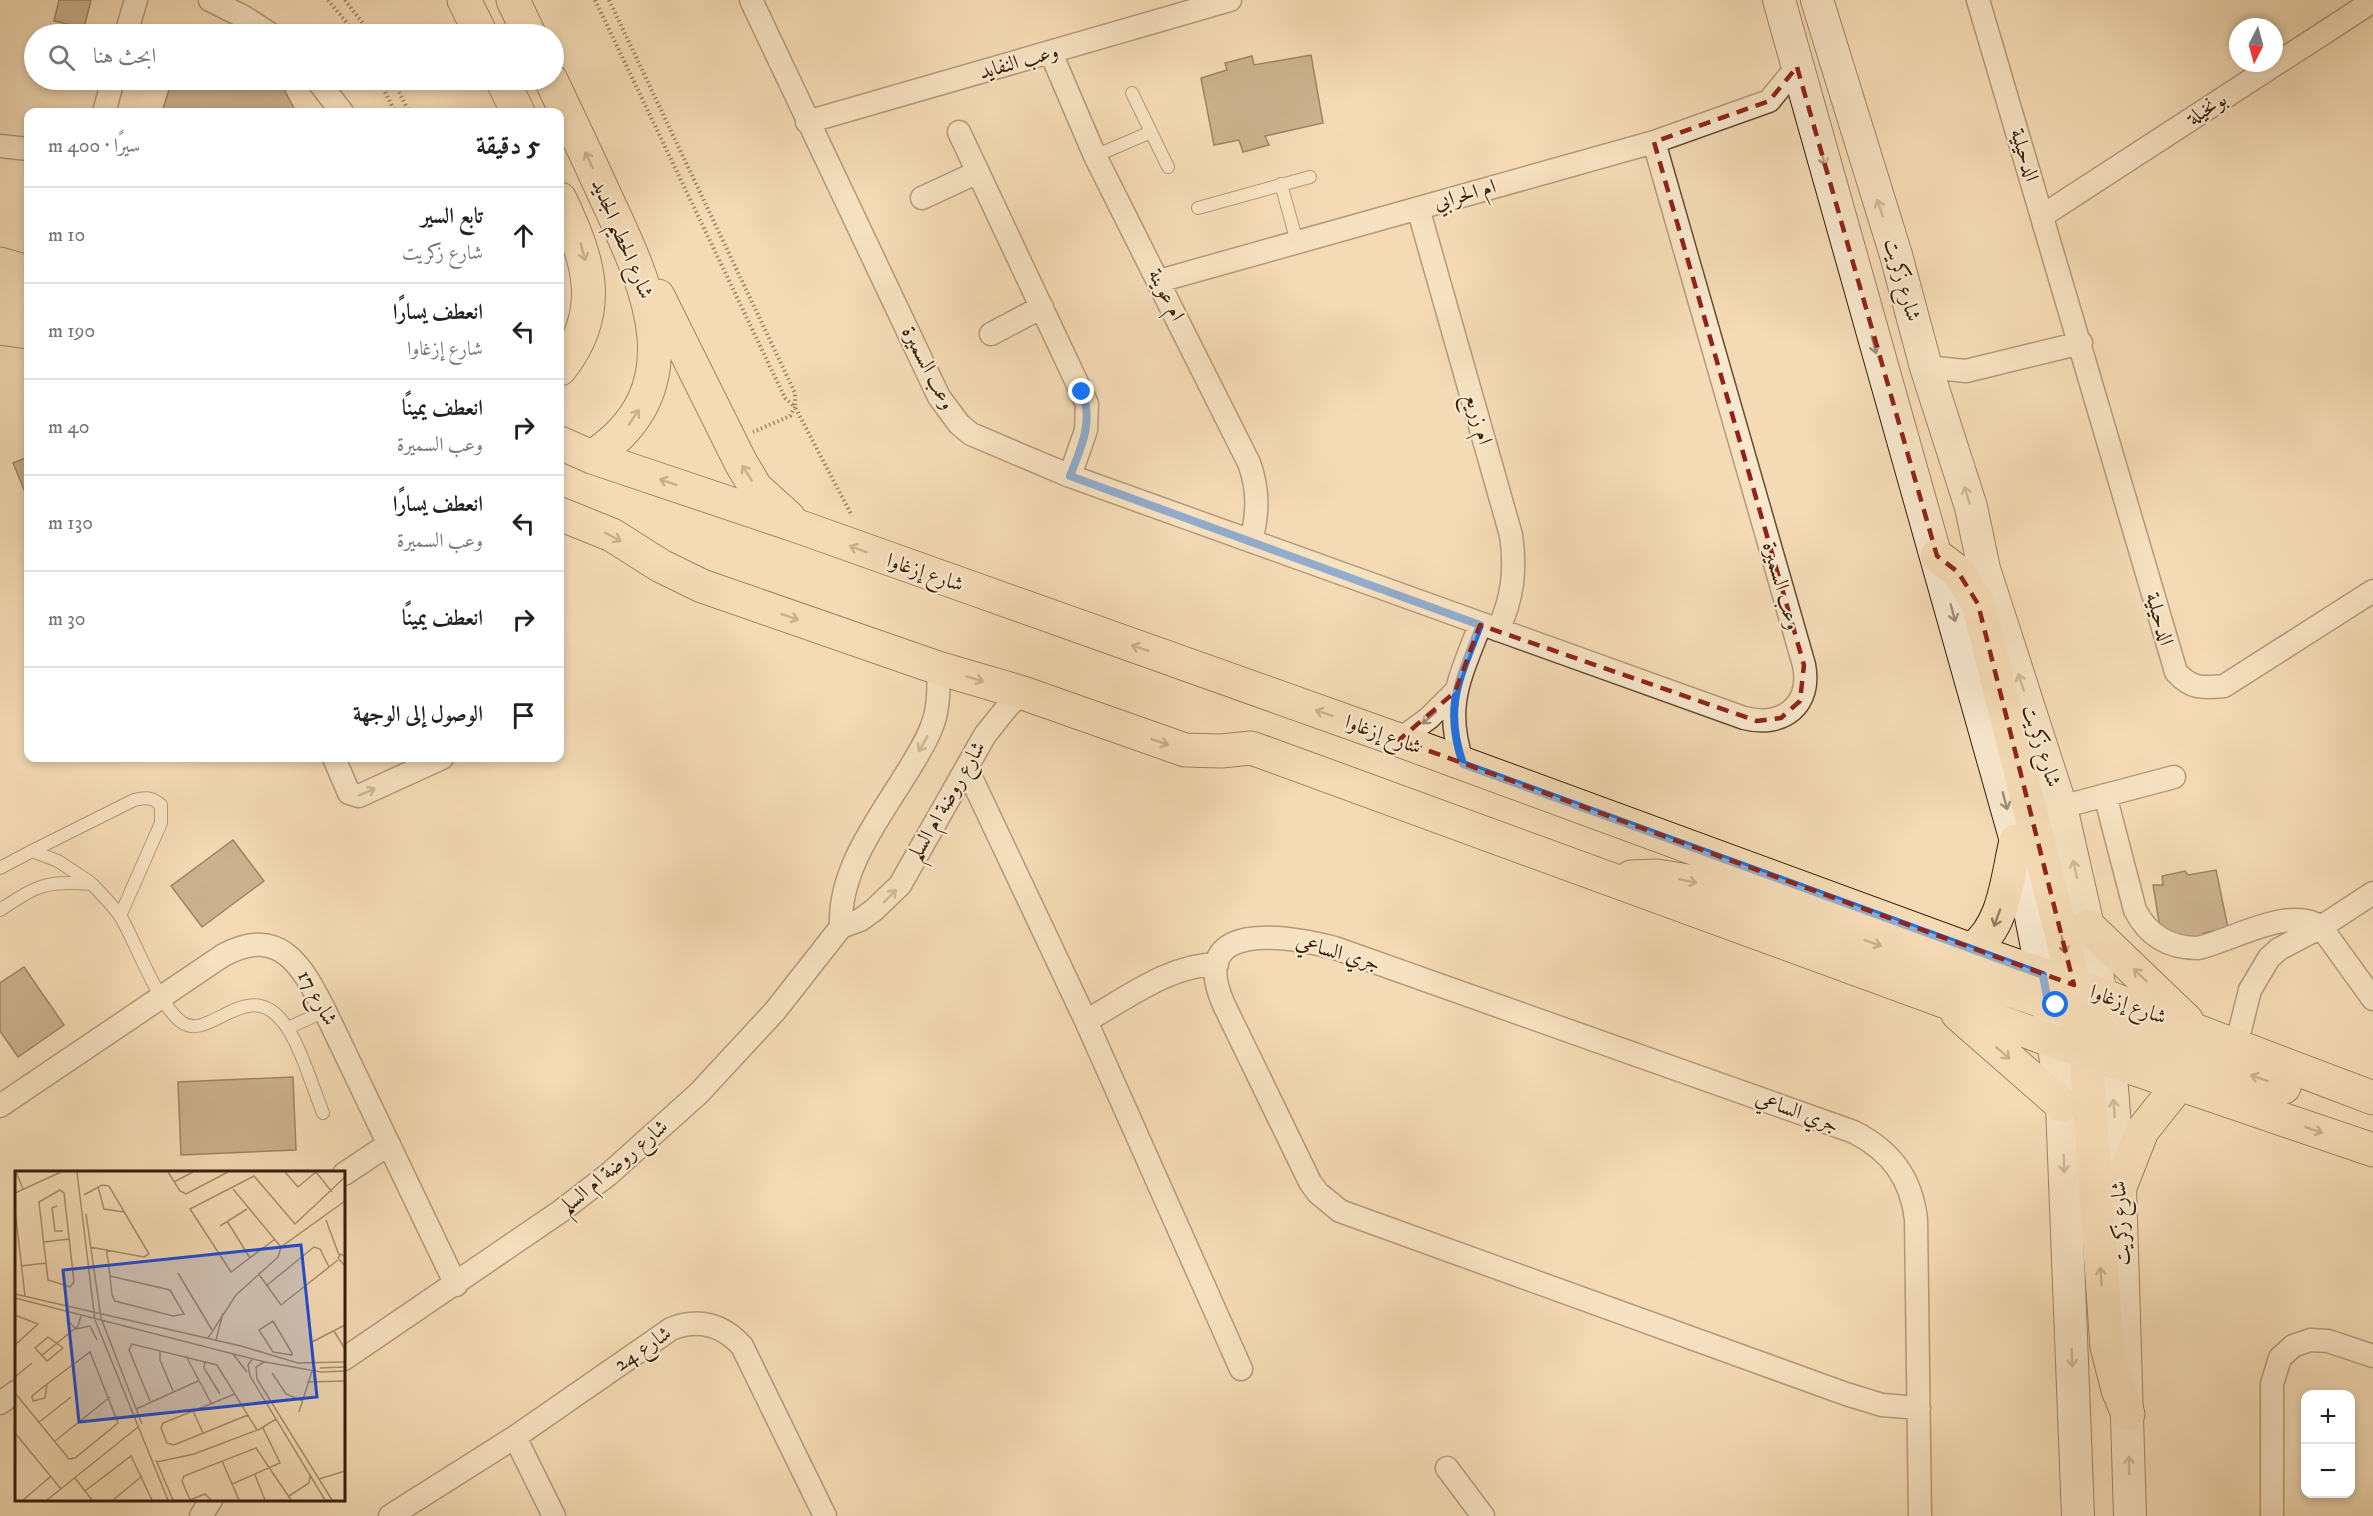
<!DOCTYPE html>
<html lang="ar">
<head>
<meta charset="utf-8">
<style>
  :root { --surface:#fff; --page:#f6f6f6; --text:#202124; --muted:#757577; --line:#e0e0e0 }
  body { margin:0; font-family:"IM FELL DW Pica",Amiri,serif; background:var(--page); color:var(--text); direction:rtl }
  .controls { position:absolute; right:18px; bottom:18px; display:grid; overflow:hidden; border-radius:12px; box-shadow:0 3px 9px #0003 }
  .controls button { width:54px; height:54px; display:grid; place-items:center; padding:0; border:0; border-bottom:2px solid var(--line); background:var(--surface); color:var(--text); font:30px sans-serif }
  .compass { position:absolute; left:2229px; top:18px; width:54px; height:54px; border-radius:50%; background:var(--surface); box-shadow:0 3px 9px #0003; rotate:186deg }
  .stop { position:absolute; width:18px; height:18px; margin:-14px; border:4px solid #1a73e8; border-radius:50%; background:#fff }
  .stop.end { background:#1a73e8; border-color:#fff; box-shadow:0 2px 6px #0008 }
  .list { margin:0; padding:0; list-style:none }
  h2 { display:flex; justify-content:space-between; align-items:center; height:78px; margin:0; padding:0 24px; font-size:26px }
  h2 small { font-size:20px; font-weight:400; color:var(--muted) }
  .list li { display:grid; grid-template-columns:39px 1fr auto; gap:18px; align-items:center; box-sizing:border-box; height:96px; padding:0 24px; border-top:2px solid var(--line) }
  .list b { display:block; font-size:22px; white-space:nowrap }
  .list p { margin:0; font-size:20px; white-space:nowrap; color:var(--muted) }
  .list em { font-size:20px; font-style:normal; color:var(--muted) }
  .icon { flex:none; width:33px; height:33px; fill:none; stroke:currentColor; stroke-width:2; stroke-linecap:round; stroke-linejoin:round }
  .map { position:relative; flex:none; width:2373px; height:1516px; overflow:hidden; direction:ltr }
  .search { position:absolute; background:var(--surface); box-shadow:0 3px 9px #0003; left:24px; top:24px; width:540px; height:66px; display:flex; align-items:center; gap:15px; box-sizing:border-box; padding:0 21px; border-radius:33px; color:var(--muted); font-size:22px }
  .panel { position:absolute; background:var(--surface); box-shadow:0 3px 9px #0003; left:24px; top:108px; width:540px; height:654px; border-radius:12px; direction:rtl }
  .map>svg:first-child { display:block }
</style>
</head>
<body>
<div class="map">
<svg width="2373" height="1516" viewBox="0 0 2373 1516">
  <rect width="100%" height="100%" fill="#f4dbb5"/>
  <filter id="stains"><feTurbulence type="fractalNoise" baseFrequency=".00333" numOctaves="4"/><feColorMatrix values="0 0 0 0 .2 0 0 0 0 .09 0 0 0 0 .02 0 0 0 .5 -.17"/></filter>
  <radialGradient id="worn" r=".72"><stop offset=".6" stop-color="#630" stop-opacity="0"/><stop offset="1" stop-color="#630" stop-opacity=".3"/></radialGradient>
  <!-- building -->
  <path fill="#998061" stroke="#371e06" stroke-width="1.5" d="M 59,0 L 91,0 L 84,28 L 54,21 Z
    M 1311,55 L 1323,123 L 1265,136 L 1269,145 L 1243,152 L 1239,140 L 1214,145 L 1201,78 L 1227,70 L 1225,63 L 1252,56 L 1254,65 Z
    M 172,80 L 279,80 L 296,112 L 162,112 Z
    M 28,457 L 28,499 L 13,463 Z
    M 233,840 L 264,881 L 202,927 L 171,886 Z
    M 2216,870 L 2228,928 L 2203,933 L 2203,938 L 2162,940 L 2153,885 L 2163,885 L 2162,876 L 2185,871 L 2188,875 Z
    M 24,967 L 64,1025 L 18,1057 L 0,1031 L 0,983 Z
    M 293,1077 L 296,1150 L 181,1155 L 178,1082 Z"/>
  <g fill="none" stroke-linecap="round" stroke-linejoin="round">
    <defs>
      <path id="lane" d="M 1132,93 L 1168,167
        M 1095,156 L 1151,132
        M 1281,184 L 1297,242
        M 1198,208 L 1310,177
        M 32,851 L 134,800 C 146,797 152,797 161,805 L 161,823 L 120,916
        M 0,868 L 32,851 L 58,861 L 91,883
        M 0,910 C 38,885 46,880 92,884 C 102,895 114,906 122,919 C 137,946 158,1003 180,1021 C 208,1045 246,975 283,1022 C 299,1041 313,1088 323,1113
        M 288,1028 L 325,1011"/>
      <path id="street" d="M 210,0 L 244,17 L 270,34
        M 751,0 L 939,397 L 959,424 L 971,434 L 1070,476 L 1744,718 C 1783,728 1812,705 1804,665 L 1654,142
        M 1978,0 L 2176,672 C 2191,689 2202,688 2224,686 L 2373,591
        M 126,34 L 136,0
        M 1051,53 L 1095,156 L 1249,463 C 1259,490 1258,514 1251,541
        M 317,80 L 342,112
        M 104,112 L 113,80
        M 807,122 L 1230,0
        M 959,132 L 1087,404 L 1086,430 L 1070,476
        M 0,146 L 28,149
        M 922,198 L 978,172
        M 1418,208 L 1511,535 C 1516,569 1513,598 1498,630
        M 2042,216 L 2373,1
        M 1159,281 L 1654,142 L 1769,101 L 1797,67
        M 991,334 L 1042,307
        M 1926,367 L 1966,371 L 2081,343
        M 1399,740 L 1429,718 L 1455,692
        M 334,758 L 349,793 L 359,796 L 442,758
        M 1463,764 C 1443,706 1460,678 1480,625
        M 967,769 L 1086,1021 L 1241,1369
        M 2105,795 L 2135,910 C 2148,936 2169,948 2198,948 C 2233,940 2290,905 2321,927 L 2373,999
        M 2061,807 L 2174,777
        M 841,927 C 838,868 882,815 911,766 C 920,751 930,735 935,717 C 939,701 939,685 938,668
        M 1086,1021 C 1127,998 1169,965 1217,964
        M 2236,1046 L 2250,990 L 2269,958 L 2279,949 L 2321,927 L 2373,893
        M 0,1106 L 222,956 C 280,924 302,966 325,1011 L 456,1285
        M 344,1174 L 389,1144
        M 344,1359 L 561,1211 L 609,1174 L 699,1093 L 775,1011 L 841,927 L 860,920 L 874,910 L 900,885 L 985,735 L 1009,705 L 1023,693
        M 0,1403 L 16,1392
        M 1919,1408 L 1882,1405 L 1846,1394 L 1340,1211 L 1318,1193 L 1310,1182 L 1224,1005 C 1185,918 1288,936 1335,948 L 1854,1132 C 1891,1151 1911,1178 1916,1219 L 1920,1516
        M 515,1437 L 554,1516
        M 1447,1468 L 1483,1516
        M 201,1516 L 211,1500
        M 390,1516 L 515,1437 L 671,1329 C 698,1318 722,1324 742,1346 L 825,1516
        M 2272,1516 L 2272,1384 L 2280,1358 L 2293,1346 L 2310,1340 L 2328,1341 L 2373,1356"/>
      <path id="secondary" d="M 1779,0 L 2016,841 L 2048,1003 L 2062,1105 L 2078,1516
        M 1817,0 L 1896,255 L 1926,367 L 1971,507 L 1984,569 L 2061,807 L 2088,926 L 2107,1027 L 2120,1187 L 2130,1516"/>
      <path id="primary" d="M 464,0 L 481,34
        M 513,0 L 529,34
        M 502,80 L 518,112
        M 551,80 C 570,120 589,160 607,200 C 649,289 695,389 592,457
        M 560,199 C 589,260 606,311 560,369
        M 0,264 L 28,272
        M 658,296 L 741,463 L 756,488 L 789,518
        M 0,298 L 28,303
        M 0,328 L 28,332
        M 560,443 L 592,457 L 803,528 L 1399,740 L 1971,950 L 2102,995 L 2373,1098
        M 560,514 L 612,535 L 661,566 L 702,586 L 938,668 L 1023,693 L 1185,750 L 1221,751 L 1251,748 L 1268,754 L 2053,1041 L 2373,1150
        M 1937,556 L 1958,572 L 1978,604 L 2076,992 L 2089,1025 L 2110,1060
        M 1631,877 L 1657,876 L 1694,882 L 2048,1003 C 2066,1008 2084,1008 2100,997
        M 2088,926 L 2187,1021
        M 1971,950 C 2005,927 2007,878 2016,841
        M 1958,1014 L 2062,1105
        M 2076,1027 L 2089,1025 L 2107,1027 L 2284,1087
        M 2082,1033 L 2086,1052 L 2107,1347 L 2118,1390 L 2128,1414
        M 2120,1187 L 2142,1131 L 2180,1083"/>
    </defs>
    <!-- lane casing -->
    <use href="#lane" stroke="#664d32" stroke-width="14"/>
    <!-- street casing -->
    <use href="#street" stroke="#664d32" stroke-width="25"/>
    <!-- secondary casing -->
    <use href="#secondary" stroke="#371e06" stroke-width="34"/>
    <!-- primary casing -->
    <use href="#primary" stroke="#371e06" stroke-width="35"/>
    <!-- path -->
    <path stroke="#371e06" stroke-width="4" stroke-dasharray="1.5 3" stroke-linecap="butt" d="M 328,0 L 356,34
      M 345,0 L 371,34
      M 595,0 L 785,398 L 795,407 L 790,416 L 753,432
      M 609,0 L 795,393 L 795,407 L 852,516
      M 379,80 L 395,112
      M 393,80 L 409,112"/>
    <!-- lane -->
    <use href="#lane" stroke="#f8e8cf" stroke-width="12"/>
    <!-- street -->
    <use href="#street" stroke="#f8e8cf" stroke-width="22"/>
    <!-- secondary -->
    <use href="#secondary" stroke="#f8e8cf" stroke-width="32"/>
    <!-- primary -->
    <use href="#primary" stroke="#f4dbb5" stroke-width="33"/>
  </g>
  <!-- one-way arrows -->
  <defs><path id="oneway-shaft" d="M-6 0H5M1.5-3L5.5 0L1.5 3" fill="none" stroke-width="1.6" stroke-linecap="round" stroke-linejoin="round" transform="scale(1.5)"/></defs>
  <g stroke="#a18d75">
    <use href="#oneway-shaft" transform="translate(1823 157) rotate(75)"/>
    <use href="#oneway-shaft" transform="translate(1880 208) rotate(-108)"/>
    <use href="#oneway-shaft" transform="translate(1874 345) rotate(75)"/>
    <use href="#oneway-shaft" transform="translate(1967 495) rotate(-107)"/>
    <use href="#oneway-shaft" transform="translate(1953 613) rotate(75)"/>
    <use href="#oneway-shaft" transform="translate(2021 682) rotate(-108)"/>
    <use href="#oneway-shaft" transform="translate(1429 718) rotate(139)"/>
    <use href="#oneway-shaft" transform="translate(923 744) rotate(119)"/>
    <use href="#oneway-shaft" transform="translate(367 792) rotate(-23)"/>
    <use href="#oneway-shaft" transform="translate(2005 801) rotate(75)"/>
    <use href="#oneway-shaft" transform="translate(2075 869) rotate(-103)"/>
    <use href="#oneway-shaft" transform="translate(890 896) rotate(-46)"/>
    <use href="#oneway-shaft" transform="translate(2114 1108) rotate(-94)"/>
    <use href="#oneway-shaft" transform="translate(2064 1164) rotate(88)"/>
    <use href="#oneway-shaft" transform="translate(2072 1358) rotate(88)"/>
    <use href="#oneway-shaft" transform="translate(2129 1465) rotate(-91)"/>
  </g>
  <g stroke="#967c5e">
    <use href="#oneway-shaft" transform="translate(589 160) rotate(-115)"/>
    <use href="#oneway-shaft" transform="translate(583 252) rotate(75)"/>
    <use href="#oneway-shaft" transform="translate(634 417) rotate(-56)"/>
    <use href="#oneway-shaft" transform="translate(747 473) rotate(-122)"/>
    <use href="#oneway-shaft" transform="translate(668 482) rotate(-161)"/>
    <use href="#oneway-shaft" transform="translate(613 537) rotate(28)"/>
    <use href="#oneway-shaft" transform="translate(858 549) rotate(-159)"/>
    <use href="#oneway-shaft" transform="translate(790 617) rotate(19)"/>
    <use href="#oneway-shaft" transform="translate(1140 648) rotate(-161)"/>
    <use href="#oneway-shaft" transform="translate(975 679) rotate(17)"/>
    <use href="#oneway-shaft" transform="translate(1324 713) rotate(-161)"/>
    <use href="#oneway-shaft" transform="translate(1160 742) rotate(19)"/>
    <use href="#oneway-shaft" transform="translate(1688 881) rotate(12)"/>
    <use href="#oneway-shaft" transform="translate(1997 918) rotate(110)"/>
    <use href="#oneway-shaft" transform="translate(1873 943) rotate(19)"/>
    <use href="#oneway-shaft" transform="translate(2064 945) rotate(76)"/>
    <use href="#oneway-shaft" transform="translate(2140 975) rotate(-136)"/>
    <use href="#oneway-shaft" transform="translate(2003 1053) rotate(41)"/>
    <use href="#oneway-shaft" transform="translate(2259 1078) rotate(-161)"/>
    <use href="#oneway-shaft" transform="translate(2314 1130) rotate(19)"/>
    <use href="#oneway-shaft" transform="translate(2101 1276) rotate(-94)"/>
  </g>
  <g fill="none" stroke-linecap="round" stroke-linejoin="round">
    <!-- route -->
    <path stroke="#1a73e8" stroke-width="8" d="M 1082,392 C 1094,421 1081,448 1070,476 L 1480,625 C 1460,678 1443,706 1463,764 L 2043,975 L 2048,1003 L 2056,1005"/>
  </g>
  <!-- marked area -->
  <path d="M0 0H2373V1516H0ZM 1797,67 L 1937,556 L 1958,572 L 1978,604 L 2074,985 L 1399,740 L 1455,692 L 1480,625 L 1757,721 L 1781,718 L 1800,701 L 1804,665 L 1654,142 L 1769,101 Z" fill="#f4dbb5" fill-opacity=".55" fill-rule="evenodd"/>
  <path fill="none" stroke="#8f2418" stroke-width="4.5" stroke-dasharray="12 8" stroke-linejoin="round" d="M 1797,67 L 1937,556 L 1958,572 L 1978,604 L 2074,985 L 1399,740 L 1455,692 L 1480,625 L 1757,721 L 1781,718 L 1800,701 L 1804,665 L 1654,142 L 1769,101 Z"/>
  <g text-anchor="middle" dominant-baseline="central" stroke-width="4.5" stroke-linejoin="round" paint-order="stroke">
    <!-- street labels -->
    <g font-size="21" fill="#371e06" stroke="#f8e8cf">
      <text transform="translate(1019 62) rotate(-16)">وعب النفايد</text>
      <text transform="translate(2207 109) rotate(-33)">بونخيلة</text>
      <text transform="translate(2024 155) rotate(73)">الدحيلية</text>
      <text transform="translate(1465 195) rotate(-16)">ام الحرابي</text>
      <text transform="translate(622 239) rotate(67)">شارع الحطيم الجديد</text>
      <text transform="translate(1902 280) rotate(74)">شارع زكريت</text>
      <text transform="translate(1166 295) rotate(63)">ام عوينة</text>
      <text transform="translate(928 368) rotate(62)">وعب السميرة</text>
      <text transform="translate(1478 419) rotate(74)">ام زريع</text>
      <text transform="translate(925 573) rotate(19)">شارع إزغاوا</text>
      <text transform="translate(1781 586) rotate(74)">وعب السميرة</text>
      <text transform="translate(2159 619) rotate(74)">الدحيلية</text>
      <text transform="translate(1383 735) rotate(20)">شارع إزغاوا</text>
      <text transform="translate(2041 746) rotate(72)">شارع زكريت</text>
      <text transform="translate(947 801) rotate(-60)">شارع روضة ام السلم</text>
      <text transform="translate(1338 953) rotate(16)">جري الساعي</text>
      <text transform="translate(317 998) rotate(61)">شارع 17</text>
      <text transform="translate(2128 1005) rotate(20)">شارع إزغاوا</text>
      <text transform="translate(1797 1112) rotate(20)">جري الساعي</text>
      <text transform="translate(614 1167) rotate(-40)">شارع روضة ام السلم</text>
      <text transform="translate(2121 1223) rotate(-93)">شارع زكريت</text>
      <text transform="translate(643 1349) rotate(-34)">شارع 24</text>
    </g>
  </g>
  <!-- overview -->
  <g transform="translate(15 1171)">
    <rect width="330" height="330" fill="#f4dbb5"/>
    <path fill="none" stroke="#a88f6f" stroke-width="1.5" d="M 1,1 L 8,18M 62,1 L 80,149 L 153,329M 153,1 L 165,20 L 171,23 L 213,1M 270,1 L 283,16 L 301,1M 301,1 L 317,21M 159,11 L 178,1M 83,16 L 89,38 L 109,41M 218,18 L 266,76M 45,19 L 49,22 L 59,111 L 55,116 L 33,109 L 24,31 ZM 0,22 L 46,1M 69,24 L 87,14 L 94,15 L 134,83 L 129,86 L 75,76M 42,35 L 37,37 L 40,60 L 48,60M 0,39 L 10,125M 71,43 L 86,147 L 127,253M 311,49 L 324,84M 212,50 L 235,87M 205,55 L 232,38M 260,68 L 216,101 L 175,38 L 239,5 L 280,53 L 330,6M 29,71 L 54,68M 92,78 L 92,85 L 93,88 L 97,124 L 100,130 L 158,145 L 169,143 L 155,119 L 95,105M 330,86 L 326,83 L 323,87 L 330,95M 6,95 L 31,92M 163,102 L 197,159M 243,102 L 266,134 L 323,89M 251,115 L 299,76 L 305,78 L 314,96M 0,123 L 226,175 L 283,192 L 330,191M 0,127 L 250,191 L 306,201 L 330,200M 0,144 L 23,153 L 0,174M 52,149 L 61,158 L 75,155 L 82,169M 258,150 L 277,182 L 277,184 L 258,181 L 244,159 ZM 319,160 L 330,178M 33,166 L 48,177 L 32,190 L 20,177 ZM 193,167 L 221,124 L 263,86 L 266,76 L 330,30M 201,169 L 208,142M 297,171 L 330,154M 145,179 L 145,189 L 158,220M 218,183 L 232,201M 26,185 L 63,155 L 66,145M 171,185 L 196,232M 238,187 L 233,194 L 235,205 L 310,329M 190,190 L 189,197 L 205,223M 249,191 L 241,196 L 242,208 L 317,329M 305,197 L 330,196M 257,202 L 271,223 L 288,230M 0,206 L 17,192M 292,211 L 330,210M 32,213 L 30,227 L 18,230 L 17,225 ZM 0,222 L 54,288 L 60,287 L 103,252 L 75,181 L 32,213M 220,223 L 148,252 L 146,257 L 152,272 L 159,274 L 233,244M 135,230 L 114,179 L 117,173 L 202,194 L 242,259M 121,238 L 183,210M 178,240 L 188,262M 284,241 L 297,200M 23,252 L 56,226M 0,262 L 46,318M 39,271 L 95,226M 141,289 L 158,329M 207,290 L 224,329M 142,291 L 179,283 L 245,258 L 261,248M 240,304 L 250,329M 60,307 L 77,329M 304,308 L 330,300M 217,313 L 265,292 L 248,257M 70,320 L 116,285 L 137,329M 274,325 L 294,312 L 295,304M 8,329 L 35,306M 32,329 L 123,256M 98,329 L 127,305M 175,329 L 167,310 L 169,305 L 241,277 L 276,329M 175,329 L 190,323 L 196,329"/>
    <path fill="#1d4ed8" fill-opacity="0.15" stroke="#1d4ed8" stroke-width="3" d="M 286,74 L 302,226 L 64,251 L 48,99 Z"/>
    <rect width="330" height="330" fill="none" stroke="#371e06" stroke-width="3"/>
  </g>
  <rect width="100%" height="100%" filter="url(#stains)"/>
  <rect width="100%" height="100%" fill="url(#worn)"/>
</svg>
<div class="controls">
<button>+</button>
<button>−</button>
</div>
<svg class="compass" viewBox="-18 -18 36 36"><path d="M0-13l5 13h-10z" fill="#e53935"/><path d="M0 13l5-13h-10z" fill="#757577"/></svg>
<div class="stop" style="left:2056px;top:1005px"></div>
<div class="stop end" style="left:1082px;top:392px"></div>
<div class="search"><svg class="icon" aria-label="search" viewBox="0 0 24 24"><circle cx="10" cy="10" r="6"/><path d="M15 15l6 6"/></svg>ابحث هنا</div>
<section class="panel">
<h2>5 دقيقة<small>سيرًا · 400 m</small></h2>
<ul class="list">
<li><svg class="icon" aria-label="ahead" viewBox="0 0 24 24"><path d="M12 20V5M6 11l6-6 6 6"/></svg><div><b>تابع السير</b><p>شارع زكريت</p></div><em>10 m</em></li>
<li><svg class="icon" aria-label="left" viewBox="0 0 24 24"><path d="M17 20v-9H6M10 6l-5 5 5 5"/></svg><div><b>انعطف يسارًا</b><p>شارع إزغاوا</p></div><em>190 m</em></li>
<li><svg class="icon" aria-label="right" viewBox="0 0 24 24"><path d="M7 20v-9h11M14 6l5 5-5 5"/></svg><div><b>انعطف يمينًا</b><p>وعب السميرة</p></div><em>40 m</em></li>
<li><svg class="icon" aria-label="left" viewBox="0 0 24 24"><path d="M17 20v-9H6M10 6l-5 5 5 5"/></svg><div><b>انعطف يسارًا</b><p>وعب السميرة</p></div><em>130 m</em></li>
<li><svg class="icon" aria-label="right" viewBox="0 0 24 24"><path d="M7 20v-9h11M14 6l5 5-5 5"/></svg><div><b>انعطف يمينًا</b></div><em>30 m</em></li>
<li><svg class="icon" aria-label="arrive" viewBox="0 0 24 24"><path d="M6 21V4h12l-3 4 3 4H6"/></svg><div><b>الوصول إلى الوجهة</b></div></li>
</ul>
</section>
</div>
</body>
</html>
